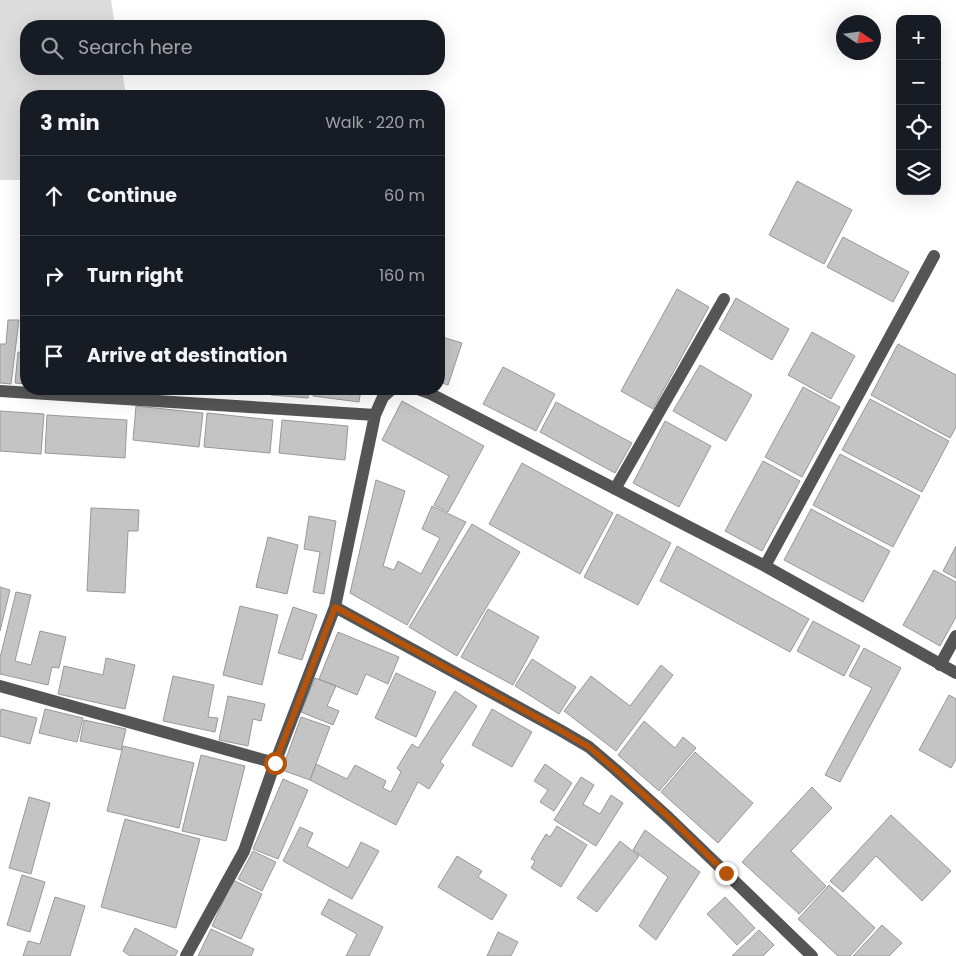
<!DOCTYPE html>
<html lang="en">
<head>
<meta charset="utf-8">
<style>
  :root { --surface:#171b24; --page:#242831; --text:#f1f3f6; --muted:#9ea1a6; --line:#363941 }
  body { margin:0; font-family:Poppins,sans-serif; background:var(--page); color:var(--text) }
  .controls { position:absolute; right:15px; top:15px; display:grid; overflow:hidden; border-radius:10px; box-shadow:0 5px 20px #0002 }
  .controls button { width:45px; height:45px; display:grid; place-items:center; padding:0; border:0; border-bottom:1px solid var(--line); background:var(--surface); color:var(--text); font:25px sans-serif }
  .compass { position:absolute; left:836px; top:15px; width:45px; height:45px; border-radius:50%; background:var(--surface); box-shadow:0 5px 20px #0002; rotate:103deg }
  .stop { position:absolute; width:15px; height:15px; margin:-11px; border:4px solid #b45309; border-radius:50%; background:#fff }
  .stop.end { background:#b45309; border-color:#fff; box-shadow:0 1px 5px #0008 }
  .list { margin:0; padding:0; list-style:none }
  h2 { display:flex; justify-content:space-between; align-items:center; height:65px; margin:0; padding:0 20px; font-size:21px }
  h2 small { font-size:16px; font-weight:400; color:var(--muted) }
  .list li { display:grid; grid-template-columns:32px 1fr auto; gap:15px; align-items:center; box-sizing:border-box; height:80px; padding:0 20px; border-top:1px solid var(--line) }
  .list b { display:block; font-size:19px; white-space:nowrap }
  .list em { font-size:16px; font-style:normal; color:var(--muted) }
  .icon { flex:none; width:28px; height:28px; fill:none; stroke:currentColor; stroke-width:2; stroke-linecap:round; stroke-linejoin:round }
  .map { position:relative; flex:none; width:956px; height:956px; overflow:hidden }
  .search { position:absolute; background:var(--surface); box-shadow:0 5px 20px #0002; left:20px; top:20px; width:425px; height:55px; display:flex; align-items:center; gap:12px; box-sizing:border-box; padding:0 18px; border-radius:20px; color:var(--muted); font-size:19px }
  .panel { position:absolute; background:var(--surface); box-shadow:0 5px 20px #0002; left:20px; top:90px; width:425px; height:305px; border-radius:20px }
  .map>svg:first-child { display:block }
</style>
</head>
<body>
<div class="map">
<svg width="956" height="956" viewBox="0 0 956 956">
  <rect width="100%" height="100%" fill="#fff"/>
  <!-- green -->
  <path fill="#dcdcdc" d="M 0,0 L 111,0 L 115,26 L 26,26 L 26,69 L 122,69 L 126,96 L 26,96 L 26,180 L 0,180 Z"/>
  <!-- building -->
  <path fill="#c4c4c4" stroke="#999" d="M 797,181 L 852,210 L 824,264 L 769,235 Z
    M 843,237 L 909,272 L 893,302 L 827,267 Z
    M 677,289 L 709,307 L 653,409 L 621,391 Z
    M 736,298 L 789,329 L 772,360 L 719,329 Z
    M 8,320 L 19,320 L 11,384 L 0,383 L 0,344 L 6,344 Z
    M 812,332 L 855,356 L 831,399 L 788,375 Z
    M 439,336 L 462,343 L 448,385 L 439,382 Z
    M 898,344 L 956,375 L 956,427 L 950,438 L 871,395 Z
    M 18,352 L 26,353 L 26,384 L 15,383 Z
    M 700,365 L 752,395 L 726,441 L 673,411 Z
    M 503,367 L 555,394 L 536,431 L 483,404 Z
    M 803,387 L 840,407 L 802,477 L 765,457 Z
    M 220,389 L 264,389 L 264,392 Z
    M 272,389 L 309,389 L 308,398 L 271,395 Z
    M 314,389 L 361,389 L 359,402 L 313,396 Z
    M 870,399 L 949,441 L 922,492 L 842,450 Z
    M 402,401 L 484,446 L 448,512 L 434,505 L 449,476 L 382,440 Z
    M 556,402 L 632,443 L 615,473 L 540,432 Z
    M 136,406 L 203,413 L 199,447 L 133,440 Z
    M 0,411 L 44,414 L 41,454 L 0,451 Z
    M 207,413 L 273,420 L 270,453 L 204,447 Z
    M 47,415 L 127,420 L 125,458 L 45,453 Z
    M 282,420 L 348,426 L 345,460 L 279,453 Z
    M 665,421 L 711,446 L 679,507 L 633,483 Z
    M 840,454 L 920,496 L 893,547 L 813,505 Z
    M 763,461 L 800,481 L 762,551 L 725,531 Z
    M 522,463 L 613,513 L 580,574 L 489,524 Z
    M 376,480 L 405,491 L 383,566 L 394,570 L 398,561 L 421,574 L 440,538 L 422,529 L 432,506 L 466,522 L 407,625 L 350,593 Z
    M 91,508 L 139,510 L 138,531 L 128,531 L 125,593 L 87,591 Z
    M 811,509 L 890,551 L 863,602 L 784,560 Z
    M 617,514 L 671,543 L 638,605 L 584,577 Z
    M 309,516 L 336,521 L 324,594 L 313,592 L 320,552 L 304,549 Z
    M 472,524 L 520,552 L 457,656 L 409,627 Z
    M 268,537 L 298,545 L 287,594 L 256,587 Z
    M 677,546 L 809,619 L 790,652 L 660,581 Z
    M 956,546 L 956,578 L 943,571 Z
    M 934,570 L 956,582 L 956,617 L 940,646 L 903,625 Z
    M 0,587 L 10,590 L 0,631 Z
    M 16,592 L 31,595 L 15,661 L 31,665 L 40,631 L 66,637 L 59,668 L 52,667 L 48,685 L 0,674 L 0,658 Z
    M 240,606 L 278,615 L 262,685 L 223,675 Z
    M 293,607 L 317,615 L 302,660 L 278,653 Z
    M 488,609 L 539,637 L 513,685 L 461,657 Z
    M 813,621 L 860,646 L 844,676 L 797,651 Z
    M 338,632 L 399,657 L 388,684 L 366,674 L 357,695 L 319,679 Z
    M 864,648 L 901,668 L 840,782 L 825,775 L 872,688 L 849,676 Z
    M 106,658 L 135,665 L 125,709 L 58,694 L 64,666 L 103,675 Z
    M 532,659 L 576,687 L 559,714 L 515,686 Z
    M 661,665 L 673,675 L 616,751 L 564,711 L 591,676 L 630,706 Z
    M 396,673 L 436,692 L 416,737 L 375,718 Z
    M 173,676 L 214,685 L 208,717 L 218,718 L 215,732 L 163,721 Z
    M 315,678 L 336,686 L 327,706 L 339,711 L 333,725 L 301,712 Z
    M 455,691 L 477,706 L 440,762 L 444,765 L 429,789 L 418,782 L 396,825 L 310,780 L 316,764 L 347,779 L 355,765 L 386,781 L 383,788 L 391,792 L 401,772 L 397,768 L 412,744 L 418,748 Z
    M 949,695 L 956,699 L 956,759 L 951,768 L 919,750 Z
    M 228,696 L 265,704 L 261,721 L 253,719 L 248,746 L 219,740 Z
    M 1,709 L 37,718 L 30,744 L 0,736 L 0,715 Z
    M 45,709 L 83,718 L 77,742 L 39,733 Z
    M 492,709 L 532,732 L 512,767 L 472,745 Z
    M 301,717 L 330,727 L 310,780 L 282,770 Z
    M 84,720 L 126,729 L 121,750 L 80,741 Z
    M 644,721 L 675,748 L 683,737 L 696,748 L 659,791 L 618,755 Z
    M 123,746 L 194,763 L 179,828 L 107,811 Z
    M 695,752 L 753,803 L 718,843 L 661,792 Z
    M 201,755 L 245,766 L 226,841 L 182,831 Z
    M 545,764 L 572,783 L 554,811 L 540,802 L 548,790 L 534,781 Z
    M 581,777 L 594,785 L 583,804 L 600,814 L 611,795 L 623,803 L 596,846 L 554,820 Z
    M 283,779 L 308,790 L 278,859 L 253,849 Z
    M 812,787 L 832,808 L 791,851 L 826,886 L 799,914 L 742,862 Z
    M 29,797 L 50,803 L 31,874 L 9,868 Z
    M 891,815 L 951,871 L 922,901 L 876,856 L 843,892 L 830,881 Z
    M 125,819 L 200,839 L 176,928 L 101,907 Z
    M 557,826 L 587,845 L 561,887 L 531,868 L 535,861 L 531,859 L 546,834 L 550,837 Z
    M 300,827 L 313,833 L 307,846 L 348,868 L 361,842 L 379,851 L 352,899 L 283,861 Z
    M 645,830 L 700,872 L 656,940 L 639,926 L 668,877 L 633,850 Z
    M 620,841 L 639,856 L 597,912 L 577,898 Z
    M 253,851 L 276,862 L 262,891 L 238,879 Z
    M 457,856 L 482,871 L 478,877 L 507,895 L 492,920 L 438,887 Z
    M 22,875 L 45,882 L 30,932 L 7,925 Z
    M 233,880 L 262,894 L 241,939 L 212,926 Z
    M 829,885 L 875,928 L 850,956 L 838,956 L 798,919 Z
    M 55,897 L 85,906 L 70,956 L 23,956 L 28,941 L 40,944 Z
    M 725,897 L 755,928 L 737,945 L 707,914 Z
    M 329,899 L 383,927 L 369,956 L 346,956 L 357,934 L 321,914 Z
    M 882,925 L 902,943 L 889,956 L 853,956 Z
    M 135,928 L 178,951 L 175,956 L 130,956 L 123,951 Z
    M 211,929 L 254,949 L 251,956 L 198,956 Z
    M 759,930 L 774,945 L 763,956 L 732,956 Z
    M 498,932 L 518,942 L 511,956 L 487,956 Z"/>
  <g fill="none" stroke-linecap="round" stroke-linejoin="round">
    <!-- minor -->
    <path stroke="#555" stroke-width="12" d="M 418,389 L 429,393 L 765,566 L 956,673
      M 0,391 L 375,415
      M 615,489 L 724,299
      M 765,566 L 934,256
      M 335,607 L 560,730 L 589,747 L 616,770 L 669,818 L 812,956
      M 940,665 L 956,636
      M 0,686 L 275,763
      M 186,956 L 244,851 L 275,763 L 335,607 L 375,415 L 383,397 L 392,389"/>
  </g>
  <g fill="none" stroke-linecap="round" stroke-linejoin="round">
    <!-- route -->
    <path stroke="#b45309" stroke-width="6" d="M 275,763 L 335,607 L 560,730 L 589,747 L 616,770 L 670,818 L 726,873"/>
  </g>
</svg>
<div class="controls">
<button>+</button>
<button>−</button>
<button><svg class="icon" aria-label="locate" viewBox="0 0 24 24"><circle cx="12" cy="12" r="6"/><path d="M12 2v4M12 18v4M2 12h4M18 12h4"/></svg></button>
<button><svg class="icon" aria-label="layers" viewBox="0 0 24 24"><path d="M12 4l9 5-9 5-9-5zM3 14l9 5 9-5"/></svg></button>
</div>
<svg class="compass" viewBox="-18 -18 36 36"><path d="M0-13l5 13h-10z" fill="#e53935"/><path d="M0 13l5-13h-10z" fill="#9ea1a6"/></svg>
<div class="stop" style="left:275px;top:763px"></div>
<div class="stop end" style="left:726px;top:873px"></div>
<div class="search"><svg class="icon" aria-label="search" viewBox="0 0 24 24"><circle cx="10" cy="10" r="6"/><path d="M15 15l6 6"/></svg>Search here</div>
<section class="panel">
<h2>3 min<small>Walk · 220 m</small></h2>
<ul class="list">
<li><svg class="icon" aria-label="ahead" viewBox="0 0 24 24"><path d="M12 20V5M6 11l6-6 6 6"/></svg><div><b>Continue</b></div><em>60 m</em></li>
<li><svg class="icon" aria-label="right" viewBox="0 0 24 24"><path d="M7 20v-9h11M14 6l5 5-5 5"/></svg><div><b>Turn right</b></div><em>160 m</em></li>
<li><svg class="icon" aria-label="arrive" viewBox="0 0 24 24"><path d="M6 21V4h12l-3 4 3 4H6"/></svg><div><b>Arrive at destination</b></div></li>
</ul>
</section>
</div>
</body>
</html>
